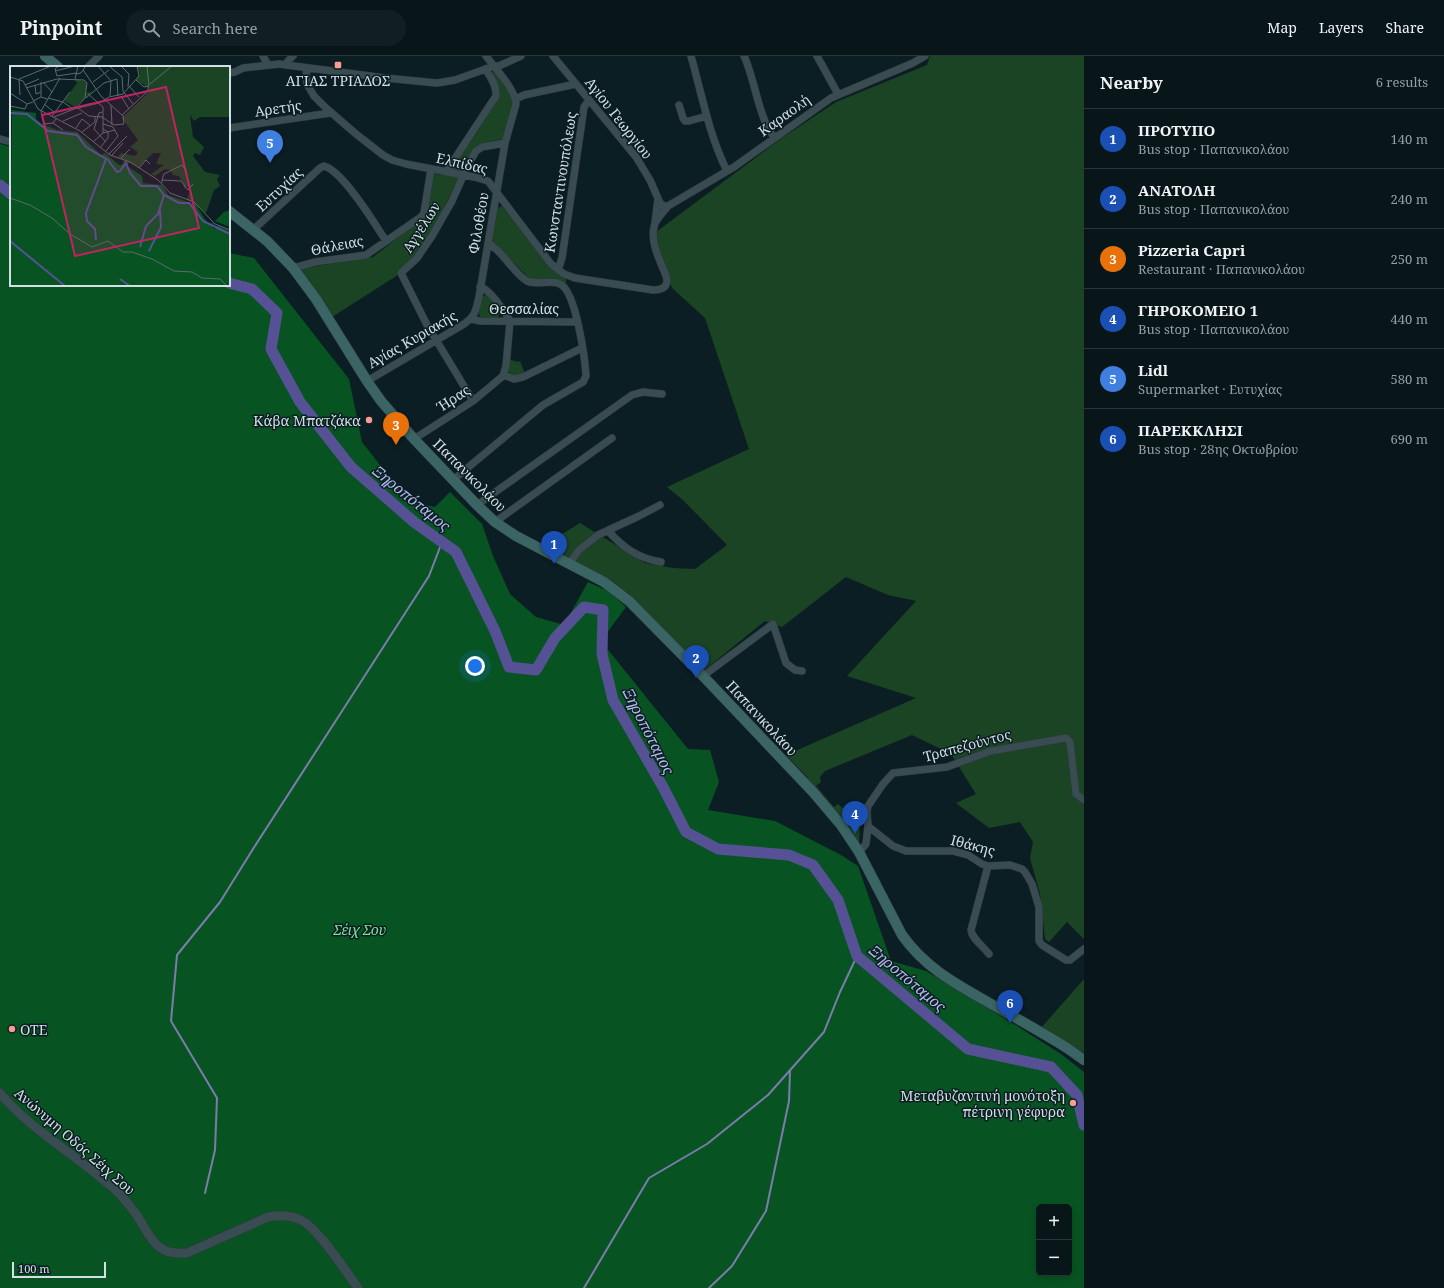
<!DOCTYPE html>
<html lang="en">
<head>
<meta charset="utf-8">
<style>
  :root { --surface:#08161a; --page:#111f23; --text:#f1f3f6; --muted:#989fa2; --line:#293539; --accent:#0f766e }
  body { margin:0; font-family:"Noto Serif",serif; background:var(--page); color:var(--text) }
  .controls { position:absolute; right:12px; bottom:12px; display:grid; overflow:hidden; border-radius:6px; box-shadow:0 2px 6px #0003 }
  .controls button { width:36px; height:36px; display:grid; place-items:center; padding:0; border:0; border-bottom:1px solid var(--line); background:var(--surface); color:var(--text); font:20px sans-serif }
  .scale { position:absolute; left:12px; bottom:10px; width:94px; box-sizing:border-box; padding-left:4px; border:2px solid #d3dfe2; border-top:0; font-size:11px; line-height:14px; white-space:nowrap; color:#d3dfe2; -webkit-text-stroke:3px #0b1e23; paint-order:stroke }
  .you { position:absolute; left:475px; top:610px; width:14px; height:14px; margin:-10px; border:3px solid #fff; border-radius:50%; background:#1a73e8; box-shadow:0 0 0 6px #1a73e833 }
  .badge { display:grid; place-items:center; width:26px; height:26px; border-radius:50%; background:var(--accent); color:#fff; font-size:13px; font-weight:700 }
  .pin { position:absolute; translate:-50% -33px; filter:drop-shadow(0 1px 2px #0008) }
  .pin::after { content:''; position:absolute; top:21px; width:14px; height:12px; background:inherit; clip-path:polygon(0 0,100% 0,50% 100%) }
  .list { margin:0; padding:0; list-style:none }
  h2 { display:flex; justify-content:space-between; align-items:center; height:52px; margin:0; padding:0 16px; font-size:17px }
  h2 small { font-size:13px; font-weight:400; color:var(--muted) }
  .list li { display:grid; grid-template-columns:26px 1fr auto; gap:12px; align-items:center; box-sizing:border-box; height:60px; padding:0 16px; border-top:1px solid var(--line) }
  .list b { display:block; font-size:15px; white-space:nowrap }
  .list p { margin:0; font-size:13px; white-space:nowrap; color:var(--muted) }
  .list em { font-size:13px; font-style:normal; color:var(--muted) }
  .icon { flex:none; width:22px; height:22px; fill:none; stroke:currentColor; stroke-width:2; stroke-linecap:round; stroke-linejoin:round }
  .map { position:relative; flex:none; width:1084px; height:1232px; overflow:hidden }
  header { display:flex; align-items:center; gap:24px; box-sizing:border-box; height:56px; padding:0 20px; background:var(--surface); border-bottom:1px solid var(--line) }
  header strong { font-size:19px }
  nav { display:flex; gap:22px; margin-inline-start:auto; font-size:14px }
  .search { width:280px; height:36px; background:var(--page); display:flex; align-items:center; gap:10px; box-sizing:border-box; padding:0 14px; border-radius:22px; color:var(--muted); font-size:15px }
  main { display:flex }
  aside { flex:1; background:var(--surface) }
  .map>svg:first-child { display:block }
</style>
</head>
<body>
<header>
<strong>Pinpoint</strong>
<div class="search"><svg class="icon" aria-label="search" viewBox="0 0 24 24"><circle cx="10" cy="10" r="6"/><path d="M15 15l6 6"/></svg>Search here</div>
<nav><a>Map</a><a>Layers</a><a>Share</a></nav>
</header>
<main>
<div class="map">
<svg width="1084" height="1232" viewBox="0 0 1084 1232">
  <rect width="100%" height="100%" fill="#0b1e23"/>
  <!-- green -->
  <path fill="#1b4424" d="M 930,0 L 1084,0 L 1084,883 L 1067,866 L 1049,886 L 1045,883 L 1040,838 L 1030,802 L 1033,786 L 1020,766 L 989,772 L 956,747 L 976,738 L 951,698 L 912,679 L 825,715 L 820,721 L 821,726 L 816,730 L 834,751 L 838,748 L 856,764 L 860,771 L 859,786 L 857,787 L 805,725 L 808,722 L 786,699 L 916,642 L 847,620 L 916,545 L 888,539 L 846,521 L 782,571 L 765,565 L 702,616 L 628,537 L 546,488 L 580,467 L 645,507 L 673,512 L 695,513 L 727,489 L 683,444 L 667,431 L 749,393 L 705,262 L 672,232 L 659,193 L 656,176 L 782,82 L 836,46 L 927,9 Z
    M 494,15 L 514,44 L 503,83 L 479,88 L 474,92 L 429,181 L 401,217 L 332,261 L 298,213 L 373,201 L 421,164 L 432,118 L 445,119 L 476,78 L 498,43 L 490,17 Z
    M 502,150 L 547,209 L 566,223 L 566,228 L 562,227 L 530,223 L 492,185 L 498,152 Z
    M 486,239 L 488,240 L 500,257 L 498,262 L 481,262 L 478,256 L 483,240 Z
    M 508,303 L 518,306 L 520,305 L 525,318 L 517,322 L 507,315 Z
    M 1084,923 L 1084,997 L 1041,972 Z"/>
  <!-- forest -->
  <path fill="#075422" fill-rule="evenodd" d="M 0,88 L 11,91 L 11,229 L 229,229 L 229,197 L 254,202 L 349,323 L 362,386 L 408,445 L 435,451 L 450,436 L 482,468 L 493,500 L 510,538 L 536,561 L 564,569 L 588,526 L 608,535 L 626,551 L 601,585 L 688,693 L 710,694 L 719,726 L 708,754 L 775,765 L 841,799 L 858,810 L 891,905 L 926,915 L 1017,970 L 1061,998 L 1084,1016 L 1084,1232 L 0,1232 ZM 1039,1151 L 1069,1151 L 1069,1217 L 1039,1217 Z"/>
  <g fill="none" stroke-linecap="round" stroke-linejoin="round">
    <!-- stream -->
    <path stroke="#7c7cac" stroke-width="2" d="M 205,1137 L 215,1094 L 217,1042 L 171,965 L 177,899 L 220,846 L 253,793 L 344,652 L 429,520 L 442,486
      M 584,1232 L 649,1122 L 707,1088 L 768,1039 L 824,976 L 840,936 L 857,900
      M 709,1232 L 732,1210 L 766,1155 L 789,1045 L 790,1015"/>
    <!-- river -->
    <path stroke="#565195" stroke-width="11" d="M 0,129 L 11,138
      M 229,227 L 252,233 L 277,257 L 271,293 L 300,346 L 351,411 L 414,466 L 456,496 L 495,575 L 509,611 L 536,614 L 555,582 L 584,551 L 603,554 L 602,598 L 613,644 L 663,731 L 686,776 L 718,793 L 789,799 L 813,809 L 838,844 L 857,900 L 968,993 L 1051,1011 L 1077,1039 L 1084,1069"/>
    <defs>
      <path id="minor" d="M 263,0 L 268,9
        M 553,0 L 636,101 L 650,124 L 660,147 L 664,150 L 668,150 L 734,111 L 831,42 L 913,7 L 925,0
        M 691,0 C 702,39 709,79 727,115
        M 744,0 C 755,23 759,65 775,82
        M 817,0 L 838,38
        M 286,9 L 288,5 L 293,0
        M 88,11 L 99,0
        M 306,12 L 307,28 L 314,40 L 326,52 L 356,78 L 383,99 L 392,104 L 406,108 L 474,121 L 488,125 L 551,208 L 564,218 L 575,222 L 653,234 C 660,234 667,232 667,225 C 667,220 664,215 662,210 C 657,198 651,184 654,171 C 655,163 664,156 668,150
        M 229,17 L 235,16 L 243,12 L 279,8 L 385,22 L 437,27 L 455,24 L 494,10 L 499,10 L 521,0
        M 516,43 L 524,39 L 576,28
        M 679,49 L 683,62 L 685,65 L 689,65 L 707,60
        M 229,72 L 330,57
        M 0,83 L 11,86
        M 446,116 L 496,40 C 497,30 491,21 485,13
        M 655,167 L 658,143
        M 253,174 L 320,112 L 324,110 C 343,115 375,168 386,185
        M 293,212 L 315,206 L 366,199 L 421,161 L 424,157 L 431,113
        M 558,214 L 562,202 L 583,58 L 584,51 L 589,44
        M 471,263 L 480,265 L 577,266
        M 504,319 L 514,323 L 523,321 L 582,292
        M 367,325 L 464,268 C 476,260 476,253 479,241 L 505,87 L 516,48 C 516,34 494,11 486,0
        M 473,345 L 427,269 L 401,217 L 417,202 L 432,180 L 452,145 L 468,109 L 476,95 L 482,91 L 505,87
        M 414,383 L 473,345 L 503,320 L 506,310 L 510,265 C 505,256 490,233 480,231
        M 453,424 L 543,349 L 583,326 L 586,320 C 585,303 576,235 560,228 C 550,223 537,230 527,225 C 513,217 504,196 488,187
        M 477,449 L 632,339 L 643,336 L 662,338
        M 495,466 L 612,382
        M 608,475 C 624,492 637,502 661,506
        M 569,508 L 579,494 L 598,479 L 639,460 L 660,449
        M 703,620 L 773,568 L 786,607 L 795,614 L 802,615
        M 868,770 L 867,755 L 868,750 L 883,728 L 893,717 L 947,711 L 991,695 L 1066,682 L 1070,686 L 1076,738 L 1084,744
        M 859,796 L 866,788 L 868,770 L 893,790 L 906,795 L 953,795 L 968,799 L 982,808 L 988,810 L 1010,809 L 1022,813 L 1025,816 L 1032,828 L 1039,851 L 1039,885 L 1042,889 L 1066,904 L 1070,904 L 1084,893
        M 988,810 L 971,874 C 972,883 983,890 989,898"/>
      <path id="tertiary" d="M 0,1037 C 27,1070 68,1094 100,1121 C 106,1126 113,1131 119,1137 C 125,1144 131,1151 136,1158 C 151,1181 155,1200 187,1197 L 268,1161 C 279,1159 290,1159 301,1164 C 319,1173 345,1215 358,1232"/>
      <path id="secondary" d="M 45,0 L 58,11
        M 229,155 L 267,185 L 293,212 L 316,243 L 367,325 L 381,345 L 414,383 L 477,449 L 495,466 L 516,480 L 604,526 L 629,545 L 703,620 L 813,736 L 841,769 L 859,796 L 902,879 C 926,913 958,929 993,949 C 1018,963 1043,977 1067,992 L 1084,1004"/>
    </defs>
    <!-- minor casing -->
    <use href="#minor" stroke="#2e373b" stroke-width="8"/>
    <!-- tertiary casing -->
    <use href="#tertiary" stroke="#2e373b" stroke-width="10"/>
    <!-- secondary casing -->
    <use href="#secondary" stroke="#2e373b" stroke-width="11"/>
    <!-- minor -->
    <use href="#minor" stroke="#394c52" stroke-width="7"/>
    <!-- tertiary -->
    <use href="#tertiary" stroke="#394c52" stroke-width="9"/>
    <!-- secondary -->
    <use href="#secondary" stroke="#3b6465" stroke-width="10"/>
  </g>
  <!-- markers -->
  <g fill="#f59c93" stroke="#0b1e23" stroke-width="1.5">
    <rect x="334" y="5" width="8" height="8" rx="2"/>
    <circle cx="369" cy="364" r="4"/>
    <circle cx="12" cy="973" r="4"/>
    <circle cx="1073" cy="1047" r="4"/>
  </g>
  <g text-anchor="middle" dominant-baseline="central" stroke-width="3" stroke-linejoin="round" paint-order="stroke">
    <!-- poi labels -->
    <g font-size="14" fill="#d3dfe2" stroke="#0b1e23" text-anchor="end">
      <text x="338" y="24" text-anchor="middle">ΑΓΙΑΣ ΤΡΙΑΔΟΣ</text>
      <text x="361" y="364">Κάβα Μπατζάκα</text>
      <text x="20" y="973" text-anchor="start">ΟΤΕ</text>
      <text x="1065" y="1039">Μεταβυζαντινή μονότοξη<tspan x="1065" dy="16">πέτρινη γέφυρα</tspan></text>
    </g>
    <!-- street labels -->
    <g font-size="14" fill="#d3dfe2" stroke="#0b1e23">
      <text transform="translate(278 52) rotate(-8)">Αρετής</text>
      <text transform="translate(784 59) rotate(-36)">Καραολή</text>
      <text transform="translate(619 62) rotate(52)">Αγίου Γεωργίου</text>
      <text transform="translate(462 107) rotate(13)">Ελπίδας</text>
      <text transform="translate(560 126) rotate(-81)">Κωνσταντινουπόλεως</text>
      <text transform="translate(279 133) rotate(-43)">Ευτυχίας</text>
      <text transform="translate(478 167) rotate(-80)">Φιλοθέου</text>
      <text transform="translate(421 171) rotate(-57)">Αγγέλων</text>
      <text transform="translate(337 189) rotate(-11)">Θάλειας</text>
      <text x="524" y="252">Θεσσαλίας</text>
      <text transform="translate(412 283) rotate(-30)">Αγίας Κυριακής</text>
      <text transform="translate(453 342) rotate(-33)">Ήρας</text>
      <text transform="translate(470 419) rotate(45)">Παπανικολάου</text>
      <text transform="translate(762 662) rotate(47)">Παπανικολάου</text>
      <text transform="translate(967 689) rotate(-15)">Τραπεζούντος</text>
      <text transform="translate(973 789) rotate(15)">Ιθάκης</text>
      <text transform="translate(75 1085) rotate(41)">Ανώνυμη Οδός Σέιχ Σου</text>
    </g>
    <!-- park labels -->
    <g font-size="14" font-style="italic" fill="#80dc92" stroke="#0b1e23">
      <text x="360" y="873">Σέιχ Σου</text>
    </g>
    <!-- water labels -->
    <g font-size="15" font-style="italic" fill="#b7b7f1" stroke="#0b1e23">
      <text transform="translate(412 442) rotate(39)">Ξηροπόταμος</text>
      <text transform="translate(649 675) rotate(63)">Ξηροπόταμος</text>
      <text transform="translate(908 922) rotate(40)">Ξηροπόταμος</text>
    </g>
  </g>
  <!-- overview -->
  <g transform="translate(10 10)">
    <rect width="220" height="220" fill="#0b1e23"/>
    <path d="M 127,0 L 220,0 L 220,51 L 190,51 L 184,55 L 180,49 L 183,71 L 194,81 L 190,89 L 185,87 L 183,90 L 195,106 L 210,109 L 207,113 L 210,120 L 204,124 L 196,147 L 177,133 L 181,122 L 177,120 L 175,123 L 169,110 L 162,109 L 163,108 L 160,104 L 155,103 L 145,110 L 141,108 L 154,99 L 146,98 L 151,87 L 143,87 L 129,101 L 108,91 L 111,87 L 125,90 L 128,86 L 120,81 L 128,74 L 112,52 L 139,26 L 139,22 L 126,14 L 130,8 ZM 65,13 L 76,16 L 76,27 L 83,25 L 65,41 L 54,35 L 67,17 Z" fill="#1b4424"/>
    <path d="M 2,41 L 2,44 L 26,47 L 26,53 L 32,58 L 47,64 L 67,66 L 91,89 L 95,87 L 109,99 L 112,99 L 114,94 L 119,96 L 117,100 L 132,110 L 133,117 L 152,119 L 158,129 L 186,139 L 198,158 L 204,157 L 201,160 L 205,163 L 208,160 L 220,165 L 220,220 L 0,220 ZM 220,144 L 220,161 L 205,155 L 214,146 Z" fill="#075422"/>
    <path fill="none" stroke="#565195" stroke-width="2" d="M 0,47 L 17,48 L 38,65 L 67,69 L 76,81 L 98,94 L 107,106 L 110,105 L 116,97 L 120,107 L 131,120 L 147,120 L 154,129 L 169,137 L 179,137 L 193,155 L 220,168M 86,174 L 85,163 L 77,155 L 76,147 L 96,93M 0,175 L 55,220M 130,181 L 136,160 L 148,148 L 154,129M 139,185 L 151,161 L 150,144M 110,213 L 120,220"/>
    <path fill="none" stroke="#5b6b6f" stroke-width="1" d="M 88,0 L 101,15 L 100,30M 99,0 L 112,11 L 113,25 L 123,38M 111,0 L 119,8 L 118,21M 73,4 L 91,30 L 112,49 L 138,25 L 138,21M 45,5 L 65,0M 66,8 L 71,7 L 76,0M 47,10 L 67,7M 47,10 L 45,3 L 49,0M 0,11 L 13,15 L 28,43 L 70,65 L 100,89 L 120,96 L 148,114 L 160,127 L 184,136 L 205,158 L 220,164M 9,13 L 41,0M 9,13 L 10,29M 65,13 L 68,0M 126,14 L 134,21 L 139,20 L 137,0M 31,16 L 31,31M 33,16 L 42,26M 83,16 L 99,4M 140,18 L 162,0M 15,19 L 29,13M 25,19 L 26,28 L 31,26M 119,20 L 129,31M 16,22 L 47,13 L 74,14 L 77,17 L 75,32 L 65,43M 0,27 L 17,38 L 23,36M 78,28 L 93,41 L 93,67M 111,30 L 119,43M 38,32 L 53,36 L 63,43M 76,32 L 94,17 L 107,13 L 108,30M 23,35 L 31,31 L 37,33M 89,37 L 99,31 L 113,28 L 129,10 L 127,0M 34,38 L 44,46M 101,39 L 102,59M 0,40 L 15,43 L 17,38M 68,42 L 79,50 L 92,51 L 104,59 L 114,58 L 113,49M 92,46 L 89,47 L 84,63 L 96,76M 42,50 L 60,26M 44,51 L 64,43 L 89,37M 46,53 L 43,57 L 34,58 L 31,45 L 50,12M 53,55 L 72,47M 43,57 L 53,64M 93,58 L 103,61 L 108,70 L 96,85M 66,62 L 72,53 L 81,60M 72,66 L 85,56 L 85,51M 93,67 L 105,64M 83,76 L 93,67M 90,82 L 98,72 L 98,66 L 93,63M 99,88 L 117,70M 102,89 L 113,77M 111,92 L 120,83M 129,102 L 136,94 L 140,98M 152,114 L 154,108 L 172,99 L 177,106M 152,117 L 152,114 L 171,115 L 178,124 L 183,118M 0,132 L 20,139 L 42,152 L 60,168 L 82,181 L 98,175 L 113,186 L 122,186 L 142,193 L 164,205 L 182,206 L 192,212 L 210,213 L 217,220"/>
    <path fill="#c32262" fill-opacity="0.15" stroke="#c32262" stroke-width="2" d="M 156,21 L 189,162 L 65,190 L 32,49 Z"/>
    <rect width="220" height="220" fill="none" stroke="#d3dfe2" stroke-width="2"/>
  </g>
</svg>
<div class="controls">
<button>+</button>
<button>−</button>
</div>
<div class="scale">100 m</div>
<div class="you"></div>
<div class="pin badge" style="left:554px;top:508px;background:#1a4fb4">1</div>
<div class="pin badge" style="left:696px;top:622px;background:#1a4fb4">2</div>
<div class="pin badge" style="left:396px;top:389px;background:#e8710a">3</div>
<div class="pin badge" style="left:855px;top:778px;background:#1a4fb4">4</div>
<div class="pin badge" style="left:270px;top:107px;background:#3f7fe0">5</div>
<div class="pin badge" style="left:1010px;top:967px;background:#1a4fb4">6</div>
</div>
<aside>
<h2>Nearby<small>6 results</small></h2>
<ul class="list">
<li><span class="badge" style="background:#1a4fb4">1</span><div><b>ΠΡΟΤΥΠΟ</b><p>Bus stop · Παπανικολάου</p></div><em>140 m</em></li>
<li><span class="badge" style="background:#1a4fb4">2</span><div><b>ΑΝΑΤΟΛΗ</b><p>Bus stop · Παπανικολάου</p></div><em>240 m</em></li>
<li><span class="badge" style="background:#e8710a">3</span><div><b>Pizzeria Capri</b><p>Restaurant · Παπανικολάου</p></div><em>250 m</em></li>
<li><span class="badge" style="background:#1a4fb4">4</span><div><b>ΓΗΡΟΚΟΜΕΙΟ 1</b><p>Bus stop · Παπανικολάου</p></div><em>440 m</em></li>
<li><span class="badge" style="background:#3f7fe0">5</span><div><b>Lidl</b><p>Supermarket · Ευτυχίας</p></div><em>580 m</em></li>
<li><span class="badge" style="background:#1a4fb4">6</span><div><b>ΠΑΡΕΚΚΛΗΣΙ</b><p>Bus stop · 28ης Οκτωβρίου</p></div><em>690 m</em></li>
</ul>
</aside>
</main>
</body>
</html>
